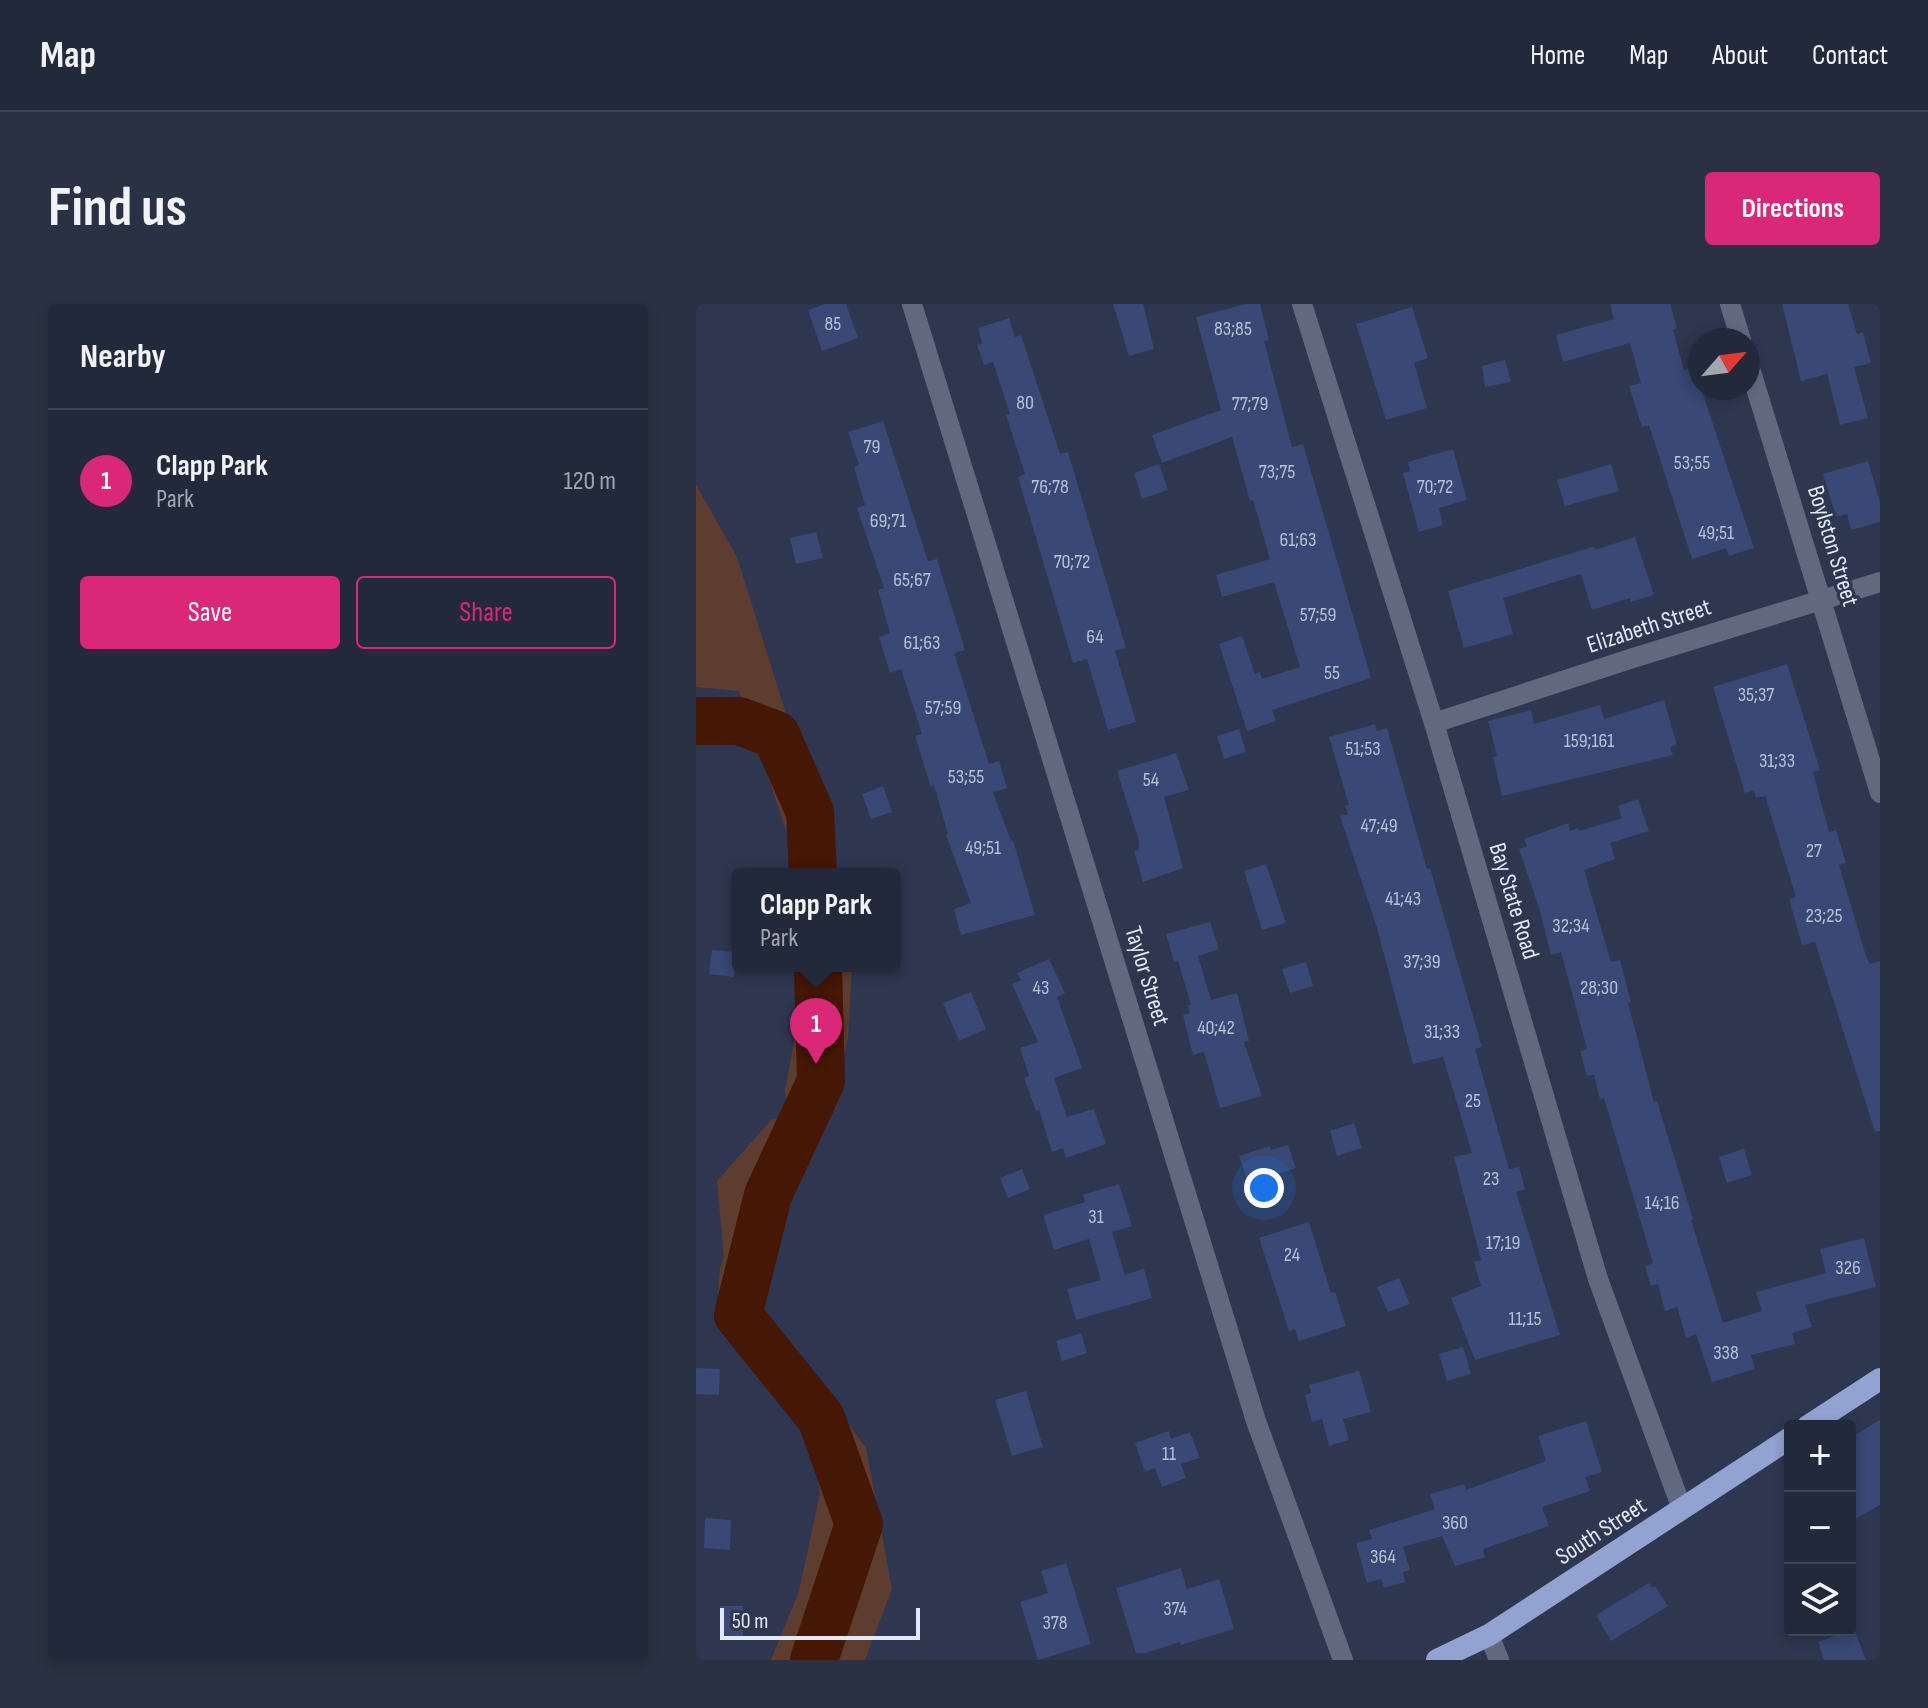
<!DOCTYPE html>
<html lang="en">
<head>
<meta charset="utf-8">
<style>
  :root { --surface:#22293b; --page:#2a3142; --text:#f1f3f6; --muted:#a2a6af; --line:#3f4555; --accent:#db2777 }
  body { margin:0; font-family:"Sofia Sans Condensed",sans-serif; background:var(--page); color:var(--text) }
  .controls { position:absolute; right:24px; bottom:24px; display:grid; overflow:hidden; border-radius:8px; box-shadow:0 4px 12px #0003 }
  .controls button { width:72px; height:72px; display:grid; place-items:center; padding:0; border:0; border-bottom:2px solid var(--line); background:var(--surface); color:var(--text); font:40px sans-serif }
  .compass { position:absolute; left:992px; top:24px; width:72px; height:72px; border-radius:50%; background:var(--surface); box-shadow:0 4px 12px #0003; rotate:62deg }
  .scale { position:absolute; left:24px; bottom:20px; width:200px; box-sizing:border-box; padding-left:8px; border:4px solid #e2e9f8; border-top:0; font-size:22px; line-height:28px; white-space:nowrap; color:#e2e9f8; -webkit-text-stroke:6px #2e374f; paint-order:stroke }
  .you { position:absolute; left:568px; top:884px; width:28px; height:28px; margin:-20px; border:6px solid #fff; border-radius:50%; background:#1a73e8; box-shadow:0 0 0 12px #1a73e833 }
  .badge { display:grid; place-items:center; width:52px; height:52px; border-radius:50%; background:var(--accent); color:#fff; font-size:26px; font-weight:700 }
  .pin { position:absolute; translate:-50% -66px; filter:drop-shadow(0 2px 4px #0008) }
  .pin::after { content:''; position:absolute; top:42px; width:28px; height:24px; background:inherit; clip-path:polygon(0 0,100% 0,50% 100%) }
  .popup { position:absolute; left:36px; top:564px; width:168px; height:104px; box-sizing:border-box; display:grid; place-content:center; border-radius:8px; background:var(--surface); filter:drop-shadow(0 2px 6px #0005); font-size:26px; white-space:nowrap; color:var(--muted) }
  .popup b { font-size:30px; color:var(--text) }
  .popup::after { content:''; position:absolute; left:50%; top:100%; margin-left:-16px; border:16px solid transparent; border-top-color:var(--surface) }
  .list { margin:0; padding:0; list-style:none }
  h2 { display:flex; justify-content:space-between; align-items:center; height:104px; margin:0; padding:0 32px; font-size:34px }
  h2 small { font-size:26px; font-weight:400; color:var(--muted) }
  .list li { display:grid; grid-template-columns:52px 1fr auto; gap:24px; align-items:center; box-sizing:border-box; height:144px; padding:0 32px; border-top:2px solid var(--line) }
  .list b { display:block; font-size:30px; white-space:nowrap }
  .list p { margin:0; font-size:26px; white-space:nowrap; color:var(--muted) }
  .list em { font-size:26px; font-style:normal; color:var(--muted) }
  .actions { display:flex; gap:16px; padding:24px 32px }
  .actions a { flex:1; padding:18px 0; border:2px solid var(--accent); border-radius:8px; text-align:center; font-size:28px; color:var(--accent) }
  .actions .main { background:var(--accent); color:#fff }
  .icon { flex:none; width:44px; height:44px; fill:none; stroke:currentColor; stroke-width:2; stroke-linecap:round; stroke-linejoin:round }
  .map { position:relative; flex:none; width:1184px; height:1356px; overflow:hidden; border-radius:8px }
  header { display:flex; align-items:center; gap:48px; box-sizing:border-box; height:112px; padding:0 40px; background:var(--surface); border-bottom:2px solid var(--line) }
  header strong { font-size:38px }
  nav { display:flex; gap:44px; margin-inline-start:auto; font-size:28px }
  .intro { display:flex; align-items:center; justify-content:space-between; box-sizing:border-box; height:192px; padding:0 48px }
  h1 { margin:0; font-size:56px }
  .button { padding:20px 36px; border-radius:8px; background:var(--accent); color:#fff; font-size:28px; font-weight:700 }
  main { display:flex; gap:48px; padding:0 48px }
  aside { flex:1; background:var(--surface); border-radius:8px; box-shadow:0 4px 12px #0003 }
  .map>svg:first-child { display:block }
</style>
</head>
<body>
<header>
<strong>Map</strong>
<nav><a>Home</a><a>Map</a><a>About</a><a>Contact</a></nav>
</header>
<div class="intro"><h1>Find us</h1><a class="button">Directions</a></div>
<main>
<aside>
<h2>Nearby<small></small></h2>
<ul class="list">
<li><span class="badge">1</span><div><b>Clapp Park</b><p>Park</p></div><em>120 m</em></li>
</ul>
<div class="actions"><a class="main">Save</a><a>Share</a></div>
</aside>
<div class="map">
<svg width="1184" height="1356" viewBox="0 0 1184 1356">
  <rect width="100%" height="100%" fill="#2e374f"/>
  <!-- green -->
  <path fill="#5e3d31" d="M 0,181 L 41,253 L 140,570 L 96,570 L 92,532 L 43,387 L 0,383 Z
    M 112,662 L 156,662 L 152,734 L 128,826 L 49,936 L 66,1003 L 170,1144 L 196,1285 L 169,1356 L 75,1356 L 103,1287 L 124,1189 L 118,1151 L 99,1113 L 30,1029 L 21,1006 L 24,964 L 28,954 L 21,877 L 76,815 L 92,816 L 89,787 Z"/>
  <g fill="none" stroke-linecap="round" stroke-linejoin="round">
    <!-- river -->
    <path stroke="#451705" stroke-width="48" d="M 0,417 L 43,417 L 80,431 L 114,508 L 117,570
      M 118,1356 L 163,1220 L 125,1114 L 42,1011 L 72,891 L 125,777 L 122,662"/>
  </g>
  <!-- building -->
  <path fill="#394874" d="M 129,0 L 150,0 L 162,34 L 126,47 L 112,6 Z
    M 417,0 L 447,0 L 458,45 L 433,52 Z
    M 550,0 L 564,0 L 573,36 L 568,37 L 596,143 L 607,140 L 675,374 L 576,406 L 580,417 L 551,427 L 523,340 L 546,332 L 559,370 L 564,368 L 566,375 L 604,363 L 578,278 L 526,293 L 520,271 L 574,255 L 557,196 L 554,197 L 536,133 L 466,159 L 456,131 L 525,106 L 500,13 Z
    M 914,0 L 974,0 L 981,24 L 977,26 L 988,66 L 998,63 L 1058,244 L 1033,252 L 1030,244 L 996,255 L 953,121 L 946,123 L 933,82 L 945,79 L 934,39 L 867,58 L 860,31 L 918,15 Z
    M 1086,0 L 1152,0 L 1161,30 L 1167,28 L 1175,59 L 1158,63 L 1172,114 L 1144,121 L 1131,70 L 1105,77 Z
    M 716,3 L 732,54 L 718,59 L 731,104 L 690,116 L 660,20 Z
    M 313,14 L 319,33 L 325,31 L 364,150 L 372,148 L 430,344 L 419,347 L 440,418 L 412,426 L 391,355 L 377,359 L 322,173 L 329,170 L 310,111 L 314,110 L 297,58 L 288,61 L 281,41 L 286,39 L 282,24 Z
    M 809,56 L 815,78 L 789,83 L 786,62 Z
    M 187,117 L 232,257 L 241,255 L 258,310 L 269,346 L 258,349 L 293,460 L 303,457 L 311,484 L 297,488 L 315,537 L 317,536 L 339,611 L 265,631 L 258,605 L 275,599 L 250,531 L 252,530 L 238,481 L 235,483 L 219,432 L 226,430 L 205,365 L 194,369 L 183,333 L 194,329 L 182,286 L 188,284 L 161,204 L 169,201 L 158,163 L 163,161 L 152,128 Z
    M 757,145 L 771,196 L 743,204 L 747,221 L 723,228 L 707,169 L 714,167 L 712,158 Z
    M 1172,157 L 1184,198 L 1184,218 L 1155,226 L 1151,210 L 1140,213 L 1127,170 Z
    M 463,160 L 472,186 L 446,195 L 438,169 Z
    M 915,160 L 923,187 L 869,202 L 861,176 Z
    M 120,228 L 127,254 L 100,260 L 94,234 Z
    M 939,233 L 958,291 L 935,298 L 934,294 L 896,306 L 885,270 L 807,294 L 817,330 L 768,344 L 752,287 L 896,243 L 902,245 Z
    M 1091,360 L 1124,466 L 1117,468 L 1133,528 L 1140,526 L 1150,559 L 1143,561 L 1170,652 L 1174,660 L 1184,657 L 1184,827 L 1179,828 L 1119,638 L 1106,641 L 1093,595 L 1100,593 L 1069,492 L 1060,494 L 1058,486 L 1049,489 L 1017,383 Z
    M 968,396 L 981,441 L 974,443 L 977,451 L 806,492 L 797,453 L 801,452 L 792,417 L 835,406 L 838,420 L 904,401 L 908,415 Z
    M 679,420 L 681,427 L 691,424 L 731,565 L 734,564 L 786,743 L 779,745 L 813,865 L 823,863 L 829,885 L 820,888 L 864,1031 L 779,1056 L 755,994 L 785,982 L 778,958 L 785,956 L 758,853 L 776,849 L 747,753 L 717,760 L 681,624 L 644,512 L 652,510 L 649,502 L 653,501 L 633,433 Z
    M 543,425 L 550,448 L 528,455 L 521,432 Z
    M 480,449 L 493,486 L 468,493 L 487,564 L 447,578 L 438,547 L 443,546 L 443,537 L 421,467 Z
    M 187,482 L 196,508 L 175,515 L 166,490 Z
    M 942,495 L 953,527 L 914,539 L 919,555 L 888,566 L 915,658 L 924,656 L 935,698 L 932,699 L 958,798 L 961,797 L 983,869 L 997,915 L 995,916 L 1027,1019 L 1066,1007 L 1060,988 L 1130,969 L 1124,945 L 1168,934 L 1180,983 L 1109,1001 L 1116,1023 L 1096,1029 L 1099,1040 L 1055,1051 L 1059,1065 L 1016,1078 L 1000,1030 L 990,1034 L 981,1003 L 969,1007 L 962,980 L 955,982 L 949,962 L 957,959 L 908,794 L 904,795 L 898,771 L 891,772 L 884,747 L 891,745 L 865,648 L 855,651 L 844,607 L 823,545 L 831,542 L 828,535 L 873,519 L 874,527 L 882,524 L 883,527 L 926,514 L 922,502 Z
    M 570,560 L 590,619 L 566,626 L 548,567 Z
    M 514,618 L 523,645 L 502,652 L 515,696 L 541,689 L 553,737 L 548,738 L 566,792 L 524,804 L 508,748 L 497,751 L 487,711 L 494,709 L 492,701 L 495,701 L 482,657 L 478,658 L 470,630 Z
    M 16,646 L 40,648 L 38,673 L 13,670 Z
    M 353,655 L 369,689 L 361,693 L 386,764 L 358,774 L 371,813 L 398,805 L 410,840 L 370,854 L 367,844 L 356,848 L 343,806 L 340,807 L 328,774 L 333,772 L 324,744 L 342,738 L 316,680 L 325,676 L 321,669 Z
    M 610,658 L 617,682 L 594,689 L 586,665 Z
    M 275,688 L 290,725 L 263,737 L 247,699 Z
    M 658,819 L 666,844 L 641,852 L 634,827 Z
    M 592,841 L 600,864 L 552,879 L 543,852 L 574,842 L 575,846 Z
    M 1048,845 L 1056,871 L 1031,879 L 1023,853 Z
    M 326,865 L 334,885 L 312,894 L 304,874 Z
    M 423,880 L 436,922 L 416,928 L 429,971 L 448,965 L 456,994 L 380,1016 L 371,985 L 405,976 L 393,935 L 358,946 L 347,911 L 389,898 L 387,891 Z
    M 613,918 L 635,989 L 639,988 L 650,1022 L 603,1037 L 599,1025 L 593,1027 L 563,934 Z
    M 703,974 L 714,1000 L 692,1008 L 681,983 Z
    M 385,1029 L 391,1049 L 366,1057 L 360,1037 Z
    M 767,1043 L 775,1070 L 751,1077 L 743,1050 Z
    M 0,1064 L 24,1065 L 23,1091 L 0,1090 Z
    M 663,1067 L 675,1108 L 647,1115 L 653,1136 L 633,1142 L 626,1115 L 616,1118 L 609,1091 L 615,1089 L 613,1081 Z
    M 330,1087 L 347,1143 L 316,1152 L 299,1096 Z
    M 1184,1116 L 1184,1201 L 1154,1218 L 1154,1134 Z
    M 890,1117 L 906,1168 L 889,1173 L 894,1187 L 846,1203 L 853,1222 L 787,1245 L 789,1253 L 759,1262 L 746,1232 L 707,1243 L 714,1266 L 707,1268 L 709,1278 L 688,1284 L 685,1275 L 671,1279 L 660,1239 L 676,1235 L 673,1226 L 739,1205 L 734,1190 L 768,1180 L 770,1186 L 850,1157 L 842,1132 Z
    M 473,1127 L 475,1135 L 494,1128 L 504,1154 L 485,1160 L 490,1174 L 466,1183 L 459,1164 L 449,1168 L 439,1139 Z
    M 9,1214 L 35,1216 L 34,1246 L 8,1244 Z
    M 370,1259 L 395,1340 L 342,1356 L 324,1298 L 352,1289 L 345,1267 Z
    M 485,1264 L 491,1285 L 523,1275 L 538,1325 L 485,1341 L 484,1338 L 449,1349 L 440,1349 L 420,1284 Z
    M 953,1279 L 956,1284 L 959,1282 L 972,1302 L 915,1337 L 900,1311 Z
    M 24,1302 L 47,1302 L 47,1333 L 24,1333 Z
    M 1158,1325 L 1170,1356 L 1128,1356 L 1122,1338 Z"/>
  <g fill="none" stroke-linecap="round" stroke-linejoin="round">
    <!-- minor -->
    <path stroke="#61697e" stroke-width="20" d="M 216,0 L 560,1117 L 647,1356
      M 606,0 L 738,419 L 902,975 L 986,1205
      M 1034,0 L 1045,36
      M 1052,58 L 1184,489
      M 738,419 L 937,354 L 1184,278"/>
    <!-- tertiary -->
    <path stroke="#61697e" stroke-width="20" d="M 793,1331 L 803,1356"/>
    <!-- trunk -->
    <path stroke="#92a2d1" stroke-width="22" d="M 1112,1122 L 1184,1075
      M 741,1356 L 793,1331 L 1094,1134"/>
  </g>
  <g text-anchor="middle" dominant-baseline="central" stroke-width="7" stroke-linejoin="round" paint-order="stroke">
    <!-- number labels -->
    <g font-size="20" fill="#b8c1d7">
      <text x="137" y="20">85</text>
      <text x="537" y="25">83;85</text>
      <text x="329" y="99">80</text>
      <text x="554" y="100">77;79</text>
      <text x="176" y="143">79</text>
      <text x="996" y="159">53;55</text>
      <text x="581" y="168">73;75</text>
      <text x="354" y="183">76;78</text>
      <text x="739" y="183">70;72</text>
      <text x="192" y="217">69;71</text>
      <text x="1020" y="229">49;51</text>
      <text x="602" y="236">61;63</text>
      <text x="376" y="258">70;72</text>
      <text x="216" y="276">65;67</text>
      <text x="622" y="311">57;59</text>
      <text x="399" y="333">64</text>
      <text x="226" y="339">61;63</text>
      <text x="636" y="369">55</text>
      <text x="1060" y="391">35;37</text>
      <text x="247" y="404">57;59</text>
      <text x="893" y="437">159;161</text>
      <text x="667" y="445">51;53</text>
      <text x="1081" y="457">31;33</text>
      <text x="270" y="473">53;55</text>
      <text x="455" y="476">54</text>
      <text x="683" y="522">47;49</text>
      <text x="287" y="544">49;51</text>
      <text x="1118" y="547">27</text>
      <text x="707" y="595">41;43</text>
      <text x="1128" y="612">23;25</text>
      <text x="875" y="622">32;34</text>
      <text x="726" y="658">37;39</text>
      <text x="345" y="684">43</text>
      <text x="903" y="684">28;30</text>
      <text x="520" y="724">40;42</text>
      <text x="746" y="728">31;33</text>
      <text x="777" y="797">25</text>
      <text x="795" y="875">23</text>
      <text x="966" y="899">14;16</text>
      <text x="400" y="913">31</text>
      <text x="807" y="939">17;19</text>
      <text x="596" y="951">24</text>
      <text x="1152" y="964">326</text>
      <text x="829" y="1015">11;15</text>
      <text x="1030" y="1049">338</text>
      <text x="473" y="1150">11</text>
      <text x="759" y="1219">360</text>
      <text x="687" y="1253">364</text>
      <text x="479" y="1305">374</text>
      <text x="359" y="1319">378</text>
    </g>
    <!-- street labels -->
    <g font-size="24" fill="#e2e9f8" stroke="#2e374f">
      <text transform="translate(1137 242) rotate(73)">Boylston Street</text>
      <text transform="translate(953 322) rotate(-18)">Elizabeth Street</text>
      <text transform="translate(818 597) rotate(73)">Bay State Road</text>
      <text transform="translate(451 672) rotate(73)">Taylor Street</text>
      <text transform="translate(905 1227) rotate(-33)">South Street</text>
    </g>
  </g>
</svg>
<div class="controls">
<button>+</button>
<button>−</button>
<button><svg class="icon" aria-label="layers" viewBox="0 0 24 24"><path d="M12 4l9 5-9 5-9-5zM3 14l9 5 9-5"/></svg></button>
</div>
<svg class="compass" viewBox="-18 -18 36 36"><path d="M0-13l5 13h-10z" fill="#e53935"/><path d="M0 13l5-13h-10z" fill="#a2a6af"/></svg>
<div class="scale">50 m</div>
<div class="you"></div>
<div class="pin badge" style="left:120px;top:760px">1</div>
<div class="popup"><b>Clapp Park</b>Park</div>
</div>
</main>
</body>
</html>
